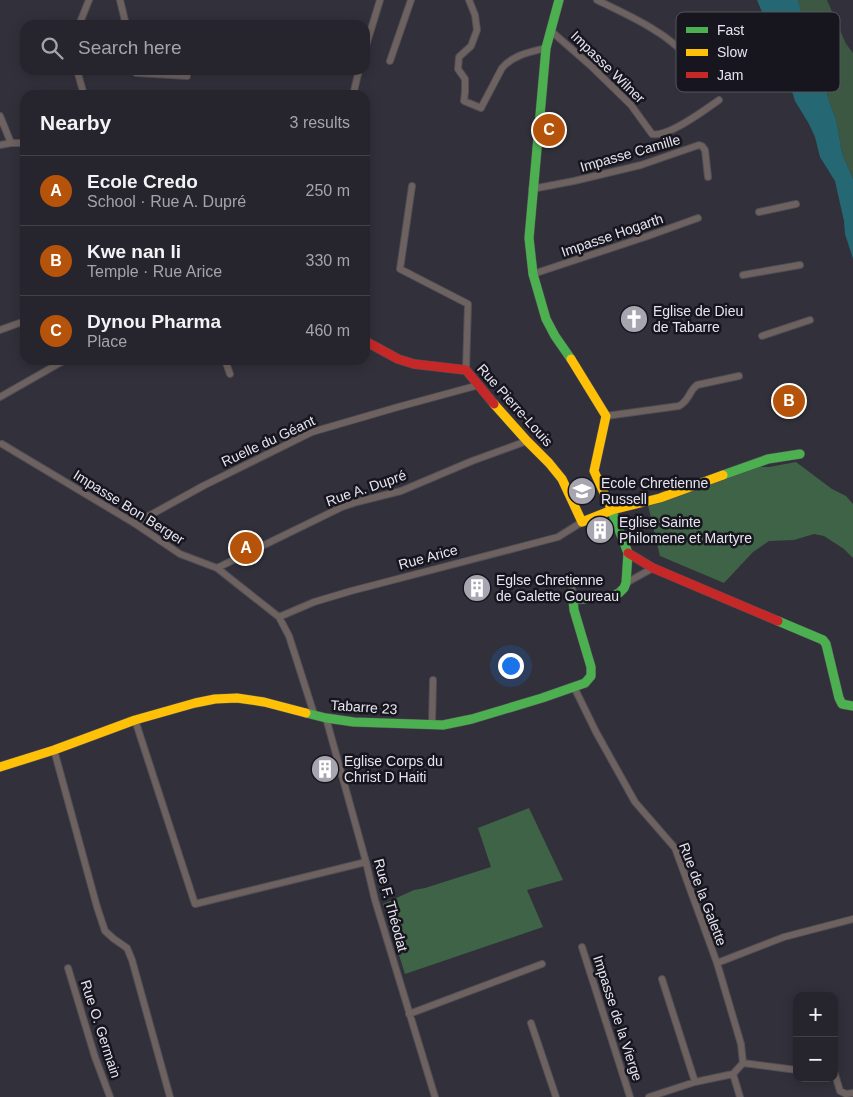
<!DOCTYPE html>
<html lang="en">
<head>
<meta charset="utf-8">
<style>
  :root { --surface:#26242c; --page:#2e2c34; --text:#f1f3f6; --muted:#a4a4a9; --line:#424148; --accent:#b45309 }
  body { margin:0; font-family:Arial,sans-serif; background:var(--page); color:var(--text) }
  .controls { position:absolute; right:15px; bottom:15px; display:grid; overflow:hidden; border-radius:10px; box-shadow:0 2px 12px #0003 }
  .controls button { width:45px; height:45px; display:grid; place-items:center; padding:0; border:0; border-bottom:1px solid var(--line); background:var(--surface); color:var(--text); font:25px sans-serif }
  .you { position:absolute; left:510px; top:665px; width:18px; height:18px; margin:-12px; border:4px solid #fff; border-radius:50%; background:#1a73e8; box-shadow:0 0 0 8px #1a73e833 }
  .badge { display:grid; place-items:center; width:32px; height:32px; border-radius:50%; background:var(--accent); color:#fff; font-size:16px; font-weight:700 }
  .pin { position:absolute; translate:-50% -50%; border:2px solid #fff; box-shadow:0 1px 5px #0006 }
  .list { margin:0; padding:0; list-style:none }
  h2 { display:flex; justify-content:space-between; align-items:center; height:65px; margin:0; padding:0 20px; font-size:21px }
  h2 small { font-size:16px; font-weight:400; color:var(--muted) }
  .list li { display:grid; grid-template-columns:32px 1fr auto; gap:15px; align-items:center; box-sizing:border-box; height:70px; padding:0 20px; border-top:1px solid var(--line) }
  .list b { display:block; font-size:19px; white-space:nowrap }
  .list p { margin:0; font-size:16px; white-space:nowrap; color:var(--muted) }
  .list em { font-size:16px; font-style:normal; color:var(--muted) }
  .icon { flex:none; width:28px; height:28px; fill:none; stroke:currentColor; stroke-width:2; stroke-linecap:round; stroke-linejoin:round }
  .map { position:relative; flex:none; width:853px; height:1097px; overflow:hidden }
  .search { position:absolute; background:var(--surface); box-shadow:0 2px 12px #0003; left:20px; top:20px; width:350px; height:55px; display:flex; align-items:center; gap:12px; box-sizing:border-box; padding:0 18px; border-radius:15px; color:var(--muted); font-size:19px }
  .panel { position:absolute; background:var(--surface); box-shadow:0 2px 12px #0003; left:20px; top:90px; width:350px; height:275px; border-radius:15px }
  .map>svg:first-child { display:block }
</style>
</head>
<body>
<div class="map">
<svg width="853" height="1097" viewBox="0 0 853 1097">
  <rect width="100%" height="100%" fill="#32303a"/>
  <!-- green -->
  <path fill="#3c5842" d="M 798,0 L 827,0 L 846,44 L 853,53 L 853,179 L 842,153 L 836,119 L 829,101 L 824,80 L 817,59 L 805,26 Z"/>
  <!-- forest -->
  <path fill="#3f6346" d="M 796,462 L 832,489 L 846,496 L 853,504 L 853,558 L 844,549 L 824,536 L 814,534 L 794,540 L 769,541 L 753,552 L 724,583 L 660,556 L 648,505 L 755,467 L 769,467 Z
    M 529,808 L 563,880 L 527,890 L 543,927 L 405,974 L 383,904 L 414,890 L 425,888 L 491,867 L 478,828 Z"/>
  <!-- water -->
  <path fill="#256873" d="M 757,0 L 798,0 L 805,26 L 817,59 L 824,80 L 829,101 L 836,119 L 842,153 L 853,179 L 853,259 L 845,234 L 844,221 L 835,181 L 820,157 L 815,137 L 809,124 L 795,101 L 775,36 L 769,24 L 762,12 Z"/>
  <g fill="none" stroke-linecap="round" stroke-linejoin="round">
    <defs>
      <path id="street" d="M 120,0 L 126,25
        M 469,0 L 475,15 L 477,30 L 471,46 L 459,57 L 458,69 L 465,79 L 465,92 L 464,101 L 481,108 L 502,68 C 513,55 530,52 546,48
        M 597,0 C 617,10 638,19 656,31 C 670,39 681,50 693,61
        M 79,25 L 89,0
        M 551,31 L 591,66 L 631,105 L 652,134 C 668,138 706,109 719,100
        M 365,49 L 380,0
        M 390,61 L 411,0
        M 77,70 L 84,95
        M 135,70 L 136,73 L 187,76
        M 353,95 L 359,70
        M 0,116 L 11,143
        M 0,145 L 11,143 L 25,143
        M 412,186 L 400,269 L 468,304 L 466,370
        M 532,189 L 574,181 L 641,165 L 699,145 L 702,146 L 705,150 L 708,177
        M 759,212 L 796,204
        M 533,274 L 648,236 L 698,218
        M 743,275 L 800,265
        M 0,330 L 25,321
        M 762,336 L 810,320
        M 225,360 L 230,374
        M 0,397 L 65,360
        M 606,416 L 679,406 C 690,400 688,392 697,385 L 739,376
        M 2,444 L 134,523 L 180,554 L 217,568 L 279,617 L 289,636 L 314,714
        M 134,523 L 145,518 L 203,486 L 312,432 L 398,407 L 479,385
        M 217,568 L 342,507 L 357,502 L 401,491 L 472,461 L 527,441
        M 626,583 L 653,568
        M 572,586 L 573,600
        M 279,617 L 314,602 L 351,591 L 558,537 L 582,522
        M 574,687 L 596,732 L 635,802 L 675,848 L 717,963 L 784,937 L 853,919
        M 326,718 L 366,862 L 375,900 L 435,1097
        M 135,720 L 195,904 L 366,862
        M 432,724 L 433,680
        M 54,750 L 97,907 L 105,931 L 114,939 L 127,948 L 132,960 L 170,1097
        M 582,947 L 630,1097
        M 68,968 L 95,1057 L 110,1097
        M 662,979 L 695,1082
        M 409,1014 L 542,964
        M 531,1023 L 556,1097
        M 743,1063 L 797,1070
        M 834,1071 L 840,1091 L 846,1094 L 853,1093
        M 733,1074 L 740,1097
        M 649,1097 L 695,1082 L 733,1074 L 743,1063 L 741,1044 L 717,963"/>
      <path id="fast" d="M 559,0 L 546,48 L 529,238 L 533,274 L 546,319 L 555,336 L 571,359
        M 723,475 L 768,459 L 800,454
        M 778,621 L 823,640 L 826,644 L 839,698 L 842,704 L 853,706
        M 306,713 L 326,718 L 354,722 L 443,725 L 472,719 L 542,698 L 585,683 L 591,676 L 591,667 L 574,610 L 573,600 L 612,596 L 619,593 L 624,588 L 626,583 L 628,553 L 609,504"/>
      <path id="slow" d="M 571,359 L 606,416 L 594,471 L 609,504
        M 494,404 L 527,441 L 549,463 L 562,479 L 582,522 L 612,510 L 660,498 L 723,475
        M 0,767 L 54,750 L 135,720 L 195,703 L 215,699 L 237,698 L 264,702 L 306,713"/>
      <path id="jam" d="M 365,341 L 398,359 L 414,364 L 466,370 L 494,404
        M 628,553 L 653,568 L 778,621"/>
    </defs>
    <!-- street casing -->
    <use href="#street" stroke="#504e56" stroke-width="8"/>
    <!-- fast casing -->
    <use href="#fast" stroke="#504e56" stroke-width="10"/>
    <!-- slow casing -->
    <use href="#slow" stroke="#504e56" stroke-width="10"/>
    <!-- jam casing -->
    <use href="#jam" stroke="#504e56" stroke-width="10"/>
    <!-- street -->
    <use href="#street" stroke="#6e6260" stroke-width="6"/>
    <!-- fast -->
    <use href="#fast" stroke="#4caf50" stroke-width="9"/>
    <!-- slow -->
    <use href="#slow" stroke="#ffc107" stroke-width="9"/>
    <!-- jam -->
    <use href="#jam" stroke="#c62828" stroke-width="9"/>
  </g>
  <!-- icons -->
  <defs>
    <symbol id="church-disc" viewBox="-11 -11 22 22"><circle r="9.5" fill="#a7a5b0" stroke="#17161e"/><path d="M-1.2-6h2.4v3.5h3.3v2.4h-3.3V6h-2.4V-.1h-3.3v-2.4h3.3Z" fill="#fff"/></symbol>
    <symbol id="school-disc" viewBox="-11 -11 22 22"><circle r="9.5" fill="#a7a5b0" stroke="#17161e"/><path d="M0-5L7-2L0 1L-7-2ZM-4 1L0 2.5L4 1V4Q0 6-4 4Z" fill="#fff"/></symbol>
    <symbol id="building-disc" viewBox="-11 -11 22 22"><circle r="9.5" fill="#a7a5b0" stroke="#17161e"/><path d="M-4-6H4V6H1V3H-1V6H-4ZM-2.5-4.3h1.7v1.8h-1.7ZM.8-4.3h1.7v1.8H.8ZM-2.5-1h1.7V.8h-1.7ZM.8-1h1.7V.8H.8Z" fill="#fff"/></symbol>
  </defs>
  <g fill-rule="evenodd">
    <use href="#church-disc" x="618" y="303" width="32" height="32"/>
    <use href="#school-disc" x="566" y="475" width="32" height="32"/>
    <use href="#building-disc" x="584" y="514" width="32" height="32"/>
    <use href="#building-disc" x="461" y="572" width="32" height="32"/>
    <use href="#building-disc" x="309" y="753" width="32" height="32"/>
  </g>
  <g text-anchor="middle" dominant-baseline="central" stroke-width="5" stroke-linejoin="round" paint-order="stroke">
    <!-- street labels -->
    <g font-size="14" fill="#e6e4ef" stroke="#17161e">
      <text transform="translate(608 67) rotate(44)">Impasse Wilner</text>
      <text transform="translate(630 153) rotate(-16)">Impasse Camille</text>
      <text transform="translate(612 235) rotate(-19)">Impasse Hogarth</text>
      <text transform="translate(515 405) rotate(48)">Rue Pierre-Louis</text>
      <text transform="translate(268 441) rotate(-25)">Ruelle du Géant</text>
      <text transform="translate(366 488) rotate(-19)">Rue A. Dupré</text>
      <text transform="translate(129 507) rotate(32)">Impasse Bon Berger</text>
      <text transform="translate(428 557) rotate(-15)">Rue Arice</text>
      <text transform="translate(364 707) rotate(4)">Tabarre 23</text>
      <text transform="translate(703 894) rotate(69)">Rue de la Galette</text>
      <text transform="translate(391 905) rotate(75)">Rue F. Théodat</text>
      <text transform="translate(618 1018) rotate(72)">Impasse de la Vierge</text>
      <text transform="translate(101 1029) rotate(72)">Rue O. Germain</text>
    </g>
    <!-- poi labels -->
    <g font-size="14" fill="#e6e4ef" stroke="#17161e" text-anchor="start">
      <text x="653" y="311">Eglise de Dieu<tspan x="653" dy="16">de Tabarre</tspan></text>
      <text x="601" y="483">Ecole Chretienne<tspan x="601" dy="16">Russell</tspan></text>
      <text x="619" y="522">Eglise Sainte<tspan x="619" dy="16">Philomene et Martyre</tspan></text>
      <text x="496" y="580">Eglse Chretienne<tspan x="496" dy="16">de Galette Goureau</tspan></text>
      <text x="344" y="761">Eglise Corps du<tspan x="344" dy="16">Christ D Haiti</tspan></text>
    </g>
  </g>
  <!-- legend -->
  <rect x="676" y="12" width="164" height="80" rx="8" fill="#17161e" stroke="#55545d" stroke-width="1"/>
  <rect x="686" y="27" width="22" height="6" fill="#4caf50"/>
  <rect x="686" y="49" width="22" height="7" fill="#ffc107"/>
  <rect x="686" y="72" width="22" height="6" fill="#c62828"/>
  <g font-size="14" fill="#e6e4ef">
    <text x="717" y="35">Fast</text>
    <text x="717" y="57">Slow</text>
    <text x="717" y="80">Jam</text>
  </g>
</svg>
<div class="controls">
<button>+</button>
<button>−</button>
</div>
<div class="you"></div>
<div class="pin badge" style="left:246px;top:548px">A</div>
<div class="pin badge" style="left:789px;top:401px">B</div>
<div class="pin badge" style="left:549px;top:130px">C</div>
<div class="search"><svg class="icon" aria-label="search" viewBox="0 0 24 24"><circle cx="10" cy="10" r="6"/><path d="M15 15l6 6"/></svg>Search here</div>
<section class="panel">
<h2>Nearby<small>3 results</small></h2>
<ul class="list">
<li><span class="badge">A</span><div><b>Ecole Credo</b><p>School · Rue A. Dupré</p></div><em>250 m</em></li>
<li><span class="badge">B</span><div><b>Kwe nan li</b><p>Temple · Rue Arice</p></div><em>330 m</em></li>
<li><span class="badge">C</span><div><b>Dynou Pharma</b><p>Place</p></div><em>460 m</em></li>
</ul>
</section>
</div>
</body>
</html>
